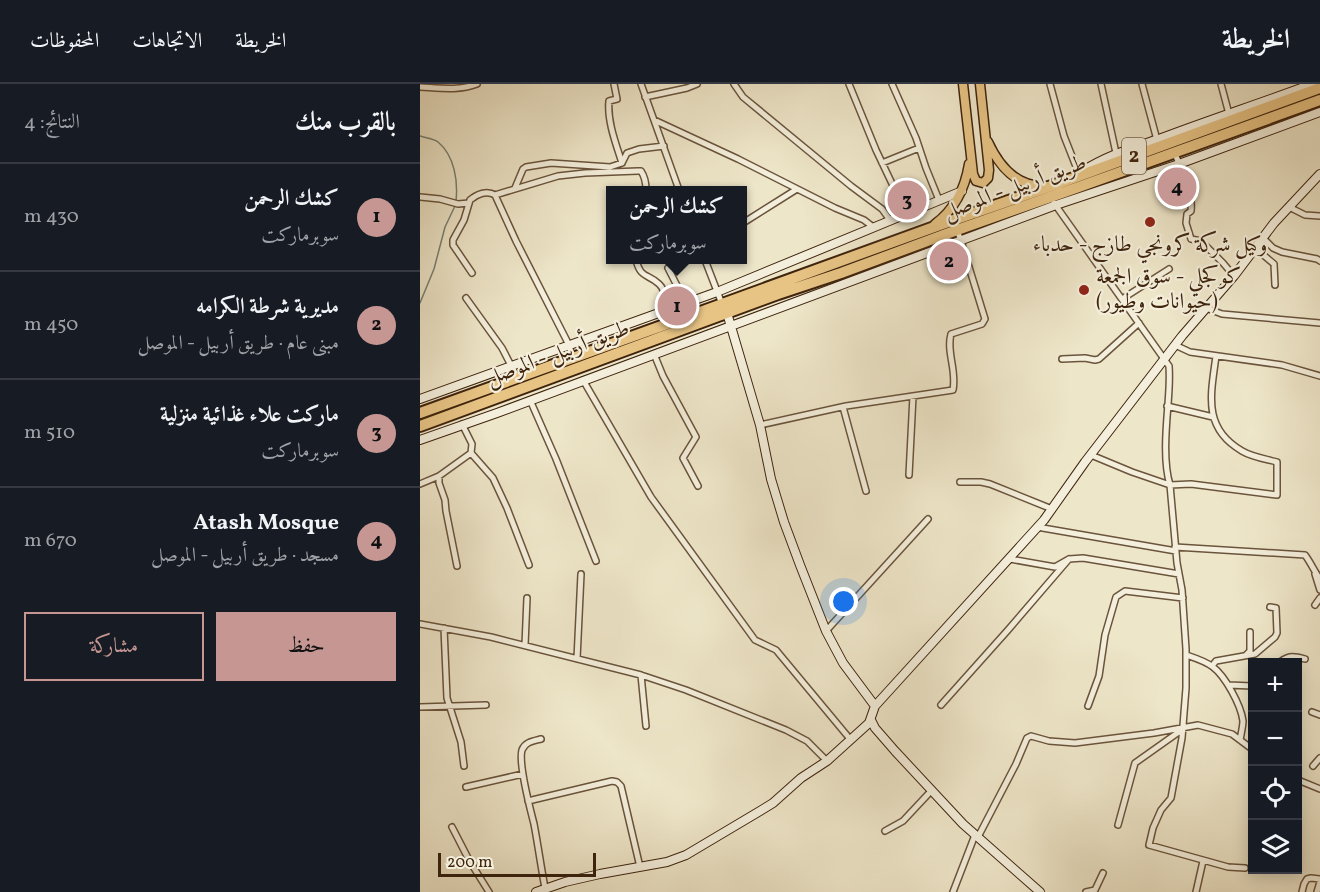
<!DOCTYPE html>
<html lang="ar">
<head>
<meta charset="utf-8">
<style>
  :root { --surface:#171b24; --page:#242831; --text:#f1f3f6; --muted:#9ea1a6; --line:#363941; --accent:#c59692 }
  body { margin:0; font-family:Vollkorn,Amiri,serif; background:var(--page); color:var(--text); direction:rtl }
  .controls { position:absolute; right:18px; bottom:18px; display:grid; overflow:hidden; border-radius:0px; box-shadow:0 3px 15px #0003 }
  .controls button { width:54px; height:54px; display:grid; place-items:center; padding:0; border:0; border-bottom:2px solid var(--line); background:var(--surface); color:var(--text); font:30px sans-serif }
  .scale { position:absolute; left:18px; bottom:15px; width:158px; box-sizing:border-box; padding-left:6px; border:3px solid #3e230d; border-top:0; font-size:16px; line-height:21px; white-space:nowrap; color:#3e230d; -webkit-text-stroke:4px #f4efdc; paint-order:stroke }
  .you { position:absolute; left:424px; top:518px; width:21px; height:21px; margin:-15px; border:4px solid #fff; border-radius:50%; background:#1a73e8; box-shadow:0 0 0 9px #1a73e833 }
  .badge { display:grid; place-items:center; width:39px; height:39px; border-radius:50%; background:var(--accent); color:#111; font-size:20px; font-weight:700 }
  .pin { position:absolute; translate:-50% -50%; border:3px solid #fff; box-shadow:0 2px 6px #0006 }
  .popup { position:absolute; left:186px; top:102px; width:141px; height:78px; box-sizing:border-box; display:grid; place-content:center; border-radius:0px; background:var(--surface); filter:drop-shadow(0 2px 4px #0005); font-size:20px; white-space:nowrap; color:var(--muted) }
  .popup b { font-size:22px; color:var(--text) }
  .popup::after { content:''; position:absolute; left:50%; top:100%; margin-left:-12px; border:12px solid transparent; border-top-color:var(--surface) }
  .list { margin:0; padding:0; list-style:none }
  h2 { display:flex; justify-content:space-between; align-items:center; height:78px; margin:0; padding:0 24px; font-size:26px }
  h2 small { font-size:20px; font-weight:400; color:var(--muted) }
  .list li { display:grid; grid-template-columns:39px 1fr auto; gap:18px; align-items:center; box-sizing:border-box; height:108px; padding:0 24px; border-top:2px solid var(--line) }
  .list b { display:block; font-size:22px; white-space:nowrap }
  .list p { margin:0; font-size:20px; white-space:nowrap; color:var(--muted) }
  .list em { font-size:20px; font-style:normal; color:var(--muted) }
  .actions { display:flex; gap:12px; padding:18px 24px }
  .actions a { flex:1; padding:14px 0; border:2px solid var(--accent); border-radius:0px; text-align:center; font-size:21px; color:var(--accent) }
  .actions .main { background:var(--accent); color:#111 }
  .icon { flex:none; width:33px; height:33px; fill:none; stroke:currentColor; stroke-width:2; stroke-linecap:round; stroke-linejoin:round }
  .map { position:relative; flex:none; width:900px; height:808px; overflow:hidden; direction:ltr }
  header { display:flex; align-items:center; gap:36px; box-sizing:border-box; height:84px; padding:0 30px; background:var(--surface); border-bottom:2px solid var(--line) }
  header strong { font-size:28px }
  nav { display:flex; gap:33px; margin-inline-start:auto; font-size:21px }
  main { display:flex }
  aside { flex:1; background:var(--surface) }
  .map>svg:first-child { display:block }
</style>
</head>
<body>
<header>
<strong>الخريطة</strong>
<nav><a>الخريطة</a><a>الاتجاهات</a><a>المحفوظات</a></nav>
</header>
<main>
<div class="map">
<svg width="900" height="808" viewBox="0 0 900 808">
  <rect width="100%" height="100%" fill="#eee6c9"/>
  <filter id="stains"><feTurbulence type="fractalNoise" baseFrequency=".00333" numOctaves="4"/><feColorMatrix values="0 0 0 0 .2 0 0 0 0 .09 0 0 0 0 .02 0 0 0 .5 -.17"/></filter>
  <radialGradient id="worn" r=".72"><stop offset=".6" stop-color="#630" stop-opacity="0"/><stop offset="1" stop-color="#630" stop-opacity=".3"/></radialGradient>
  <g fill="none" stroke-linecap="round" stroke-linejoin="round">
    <!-- stream -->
    <path stroke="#758174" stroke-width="1.5" d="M 0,52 C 6,54 14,55 18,58 C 35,72 38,98 36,117
      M 0,219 L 14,185 L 25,143 L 35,122"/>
    <defs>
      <path id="street" d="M 194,0 L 197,15 L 189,17 C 187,37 196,60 202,79
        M 221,0 L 259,106
        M 314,0 L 323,13 L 431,102 L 462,125 L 470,136
        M 429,0 L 456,66 L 486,129
        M 472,0 L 496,54 L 506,84 L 519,116
        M 630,0 L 644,52 L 659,90
        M 681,0 L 696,69
        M 722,0 L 737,56
        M 801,0 L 809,30
        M 0,3 C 19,4 39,7 57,0
        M 225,13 L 267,4 L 277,0
        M 234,36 L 318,75 L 415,124 L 444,136 L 453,143
        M 754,68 C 762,86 773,107 771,127 L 767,130 L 766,139 L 771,155 L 781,157 L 803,179 L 814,192
        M 462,79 L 499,64
        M 95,104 L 103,85 L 106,83 L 131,79 L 190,83 L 202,79 L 207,69 L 219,65 L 244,62
        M 75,111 L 96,157 L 148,259 L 153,274
        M 0,113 L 20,115 L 38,120 L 49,119
        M 634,119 L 749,282 C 750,295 749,307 748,320 C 746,345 743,378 750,401 L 757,479 L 762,506 L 766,565 L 766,604 L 762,654 L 751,714 L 741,726 L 733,744 L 729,761 L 808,783 L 825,784
        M 869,123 L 885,131 L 900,132
        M 323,139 L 377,105
        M 843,154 L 853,164 L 862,168 L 897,175 L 900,177
        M 835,164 L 854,180 L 855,201
        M 216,176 C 221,195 227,189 239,200 C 248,208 247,228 247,239
        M 285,176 L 302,220
        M 248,184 L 272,231
        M 52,189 L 33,161 L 33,156 L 44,136 L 50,116 C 57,110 67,106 75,111 L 138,92 L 165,89 L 218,87 L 221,87 C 225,93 226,100 226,106
        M 46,214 L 82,264 L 97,293
        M 702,215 L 749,185
        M 786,224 L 802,230 L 900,239
        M 755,261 L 770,268 L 862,281 L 900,292
        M 234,270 L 243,292 L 276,353 L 263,374 L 278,402
        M 642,275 L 665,274 L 675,276 L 679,275 L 719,239
        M 163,296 L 231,413 L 335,556 L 356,566 L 430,655
        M 110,316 L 136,375 L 176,477
        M 747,322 L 793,333
        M 423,323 L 446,407
        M 42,340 L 52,360 L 51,369 L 73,394 L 87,424 L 109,481
        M 340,341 L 426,322 L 533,306 C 537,286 526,268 531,250 L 562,240 L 565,235 L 541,157 L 537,146
        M 671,371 L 712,388 L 750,401 L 771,400 L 857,411 L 857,378 C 846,375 832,373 822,367 C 782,344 791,310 796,272
        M 489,391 L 493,312
        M 19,392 L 19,399 L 25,416 L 26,427 L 37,482
        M 540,398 L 561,398 L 570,400 L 632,425
        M 0,400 L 19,392 L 51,369
        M 617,443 L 756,467
        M 755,463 L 885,471 C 891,479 894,487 900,495
        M 590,475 L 635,483 L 649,475 L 663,474 L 759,490
        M 895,490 L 900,506
        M 895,521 L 900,514
        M 0,540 L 71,553 L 221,591 L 266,606 L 366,646 L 387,657 L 407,677
        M 24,544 L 27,614 L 41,658 L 44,682
        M 406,547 L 508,435
        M 105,561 L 107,514
        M 766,571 C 775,574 785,577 793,583 C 805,592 821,621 823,637 C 823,642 821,650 820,656
        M 826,571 L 830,567 L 830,548
        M 157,575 L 161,490
        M 860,578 C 869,571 874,572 885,575
        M 792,582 L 796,577 L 835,570 L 855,553 L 857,549 L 856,524 L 850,523
        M 221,591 L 226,642
        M 809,601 L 832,602
        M 521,621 L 588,546 L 649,475
        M 668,622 L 679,592 L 685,551 L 696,513 L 705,507 L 763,514
        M 0,623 L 66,621
        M 892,628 L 900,631
        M 121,655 C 113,657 105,658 102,666 C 98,680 110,724 114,740 C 118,761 121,783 125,804
        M 893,682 L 900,674
        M 878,696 L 900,705
        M 46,703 L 103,690
        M 108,717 L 192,697 L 197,698 L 201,702 L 220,783
        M 698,741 L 715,679 L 763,645
        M 32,743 L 49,776 L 69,808
        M 465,747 L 483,737 L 512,706
        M 558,753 L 596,680 L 607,654 L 611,652 L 629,657 L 655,659 L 734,649 L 778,641 L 812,650 L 832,665
        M 533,808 L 555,751
        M 666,808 L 675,806 L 683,789
        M 776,808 L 783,777
        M 882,808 L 884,800 L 887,795 L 891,794 L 900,795
        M 897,808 L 900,798"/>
      <path id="secondary" d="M 661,88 C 689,70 716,63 747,52 C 795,34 844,18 892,0
        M 307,229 L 340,341 L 351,395 L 364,438 L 380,481 L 406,547 L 423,579 L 455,622
        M 0,315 L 297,208 L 542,107
        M 0,356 L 77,329 L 636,121 L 759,80 L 900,28
        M 451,636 L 455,644 L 475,667 L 543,740 L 620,808
        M 116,808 L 145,798 L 180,790 L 247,778 L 266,771 L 340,727 L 353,719 L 381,694 L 407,677 L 449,639 L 455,622 L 624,436 L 665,378 L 762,252 L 814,192 L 854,139 L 900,90"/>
      <path id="primary" d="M 543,0 L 553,90 L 556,97 L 563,99 L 568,94 L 569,86 L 560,0
        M 568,58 C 579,82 597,103 625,102
        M 515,140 C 535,125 545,105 549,80"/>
      <path id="highway" d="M 0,329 L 272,231 L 528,138 L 637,100 L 900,4
        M 0,342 L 358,210 L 421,189 L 537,146 L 656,104 L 900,16"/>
    </defs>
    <!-- street casing -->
    <use href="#street" stroke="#6a543c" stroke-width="8"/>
    <!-- secondary casing -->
    <use href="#secondary" stroke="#3e230d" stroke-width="10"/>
    <!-- primary casing -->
    <use href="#primary" stroke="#3e230d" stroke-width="11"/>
    <!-- highway casing -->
    <use href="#highway" stroke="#3e230d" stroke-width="14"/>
    <!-- street -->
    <use href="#street" stroke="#f4efdc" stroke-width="5"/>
    <!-- secondary -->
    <use href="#secondary" stroke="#f4efdc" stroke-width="8"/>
    <!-- primary -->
    <use href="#primary" stroke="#e7c384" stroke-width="8"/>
    <!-- highway -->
    <use href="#highway" stroke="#e7c384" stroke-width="10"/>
  </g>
  <!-- markers -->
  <g fill="#8f2418" stroke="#f4efdc" stroke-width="2">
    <circle cx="730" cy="138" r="6"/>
    <circle cx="664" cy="206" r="6"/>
  </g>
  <g text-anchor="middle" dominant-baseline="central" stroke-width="4.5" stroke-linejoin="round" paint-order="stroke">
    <!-- shield labels -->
    <rect fill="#f4efdc" stroke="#75604b" stroke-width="1.5" x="702" y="54" width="24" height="36" rx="4.5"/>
    <g font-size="21" font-weight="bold" fill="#3e230d">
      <text x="714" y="72">2</text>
    </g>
    <!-- street labels -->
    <g font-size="22" fill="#3e230d" stroke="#f4efdc">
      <text transform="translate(595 104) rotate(-20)">طريق أربيل - الموصل</text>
      <text transform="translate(138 270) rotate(-20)">طريق أربيل - الموصل</text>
    </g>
    <!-- poi labels -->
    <g font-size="22" fill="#3e230d" stroke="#f4efdc">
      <text x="730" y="161">وكيل شركة كرونجي طازج - حدباء</text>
      <text x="676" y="193" text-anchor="start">كوكجلي - سوق الجمعة<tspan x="676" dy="25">(حيوانات وطيور)</tspan></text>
    </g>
  </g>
  <rect width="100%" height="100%" filter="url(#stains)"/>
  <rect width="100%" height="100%" fill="url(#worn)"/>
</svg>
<div class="controls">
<button>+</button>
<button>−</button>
<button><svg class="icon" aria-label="locate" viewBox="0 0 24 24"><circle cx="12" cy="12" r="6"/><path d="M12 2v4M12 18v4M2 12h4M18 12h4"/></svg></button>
<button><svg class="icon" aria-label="layers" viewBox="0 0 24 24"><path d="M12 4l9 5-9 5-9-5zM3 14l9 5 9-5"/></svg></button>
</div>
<div class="scale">200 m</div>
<div class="you"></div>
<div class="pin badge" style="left:257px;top:222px">1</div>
<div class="popup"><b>كشك الرحمن</b>سوبرماركت</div>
<div class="pin badge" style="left:529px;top:177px">2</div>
<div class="pin badge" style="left:487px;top:116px">3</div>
<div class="pin badge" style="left:757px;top:103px">4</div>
</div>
<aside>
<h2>بالقرب منك<small>النتائج: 4</small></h2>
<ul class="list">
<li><span class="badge">1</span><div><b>كشك الرحمن</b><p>سوبرماركت</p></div><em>430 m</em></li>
<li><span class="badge">2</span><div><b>مديرية شرطة الكرامه</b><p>مبنى عام · طريق أربيل - الموصل</p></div><em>450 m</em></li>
<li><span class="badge">3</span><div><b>ماركت علاء غذائية منزلية</b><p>سوبرماركت</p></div><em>510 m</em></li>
<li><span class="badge">4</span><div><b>Atash Mosque</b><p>مسجد · طريق أربيل - الموصل</p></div><em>670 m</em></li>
</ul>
<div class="actions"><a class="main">حفظ</a><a>مشاركة</a></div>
</aside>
</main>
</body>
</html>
